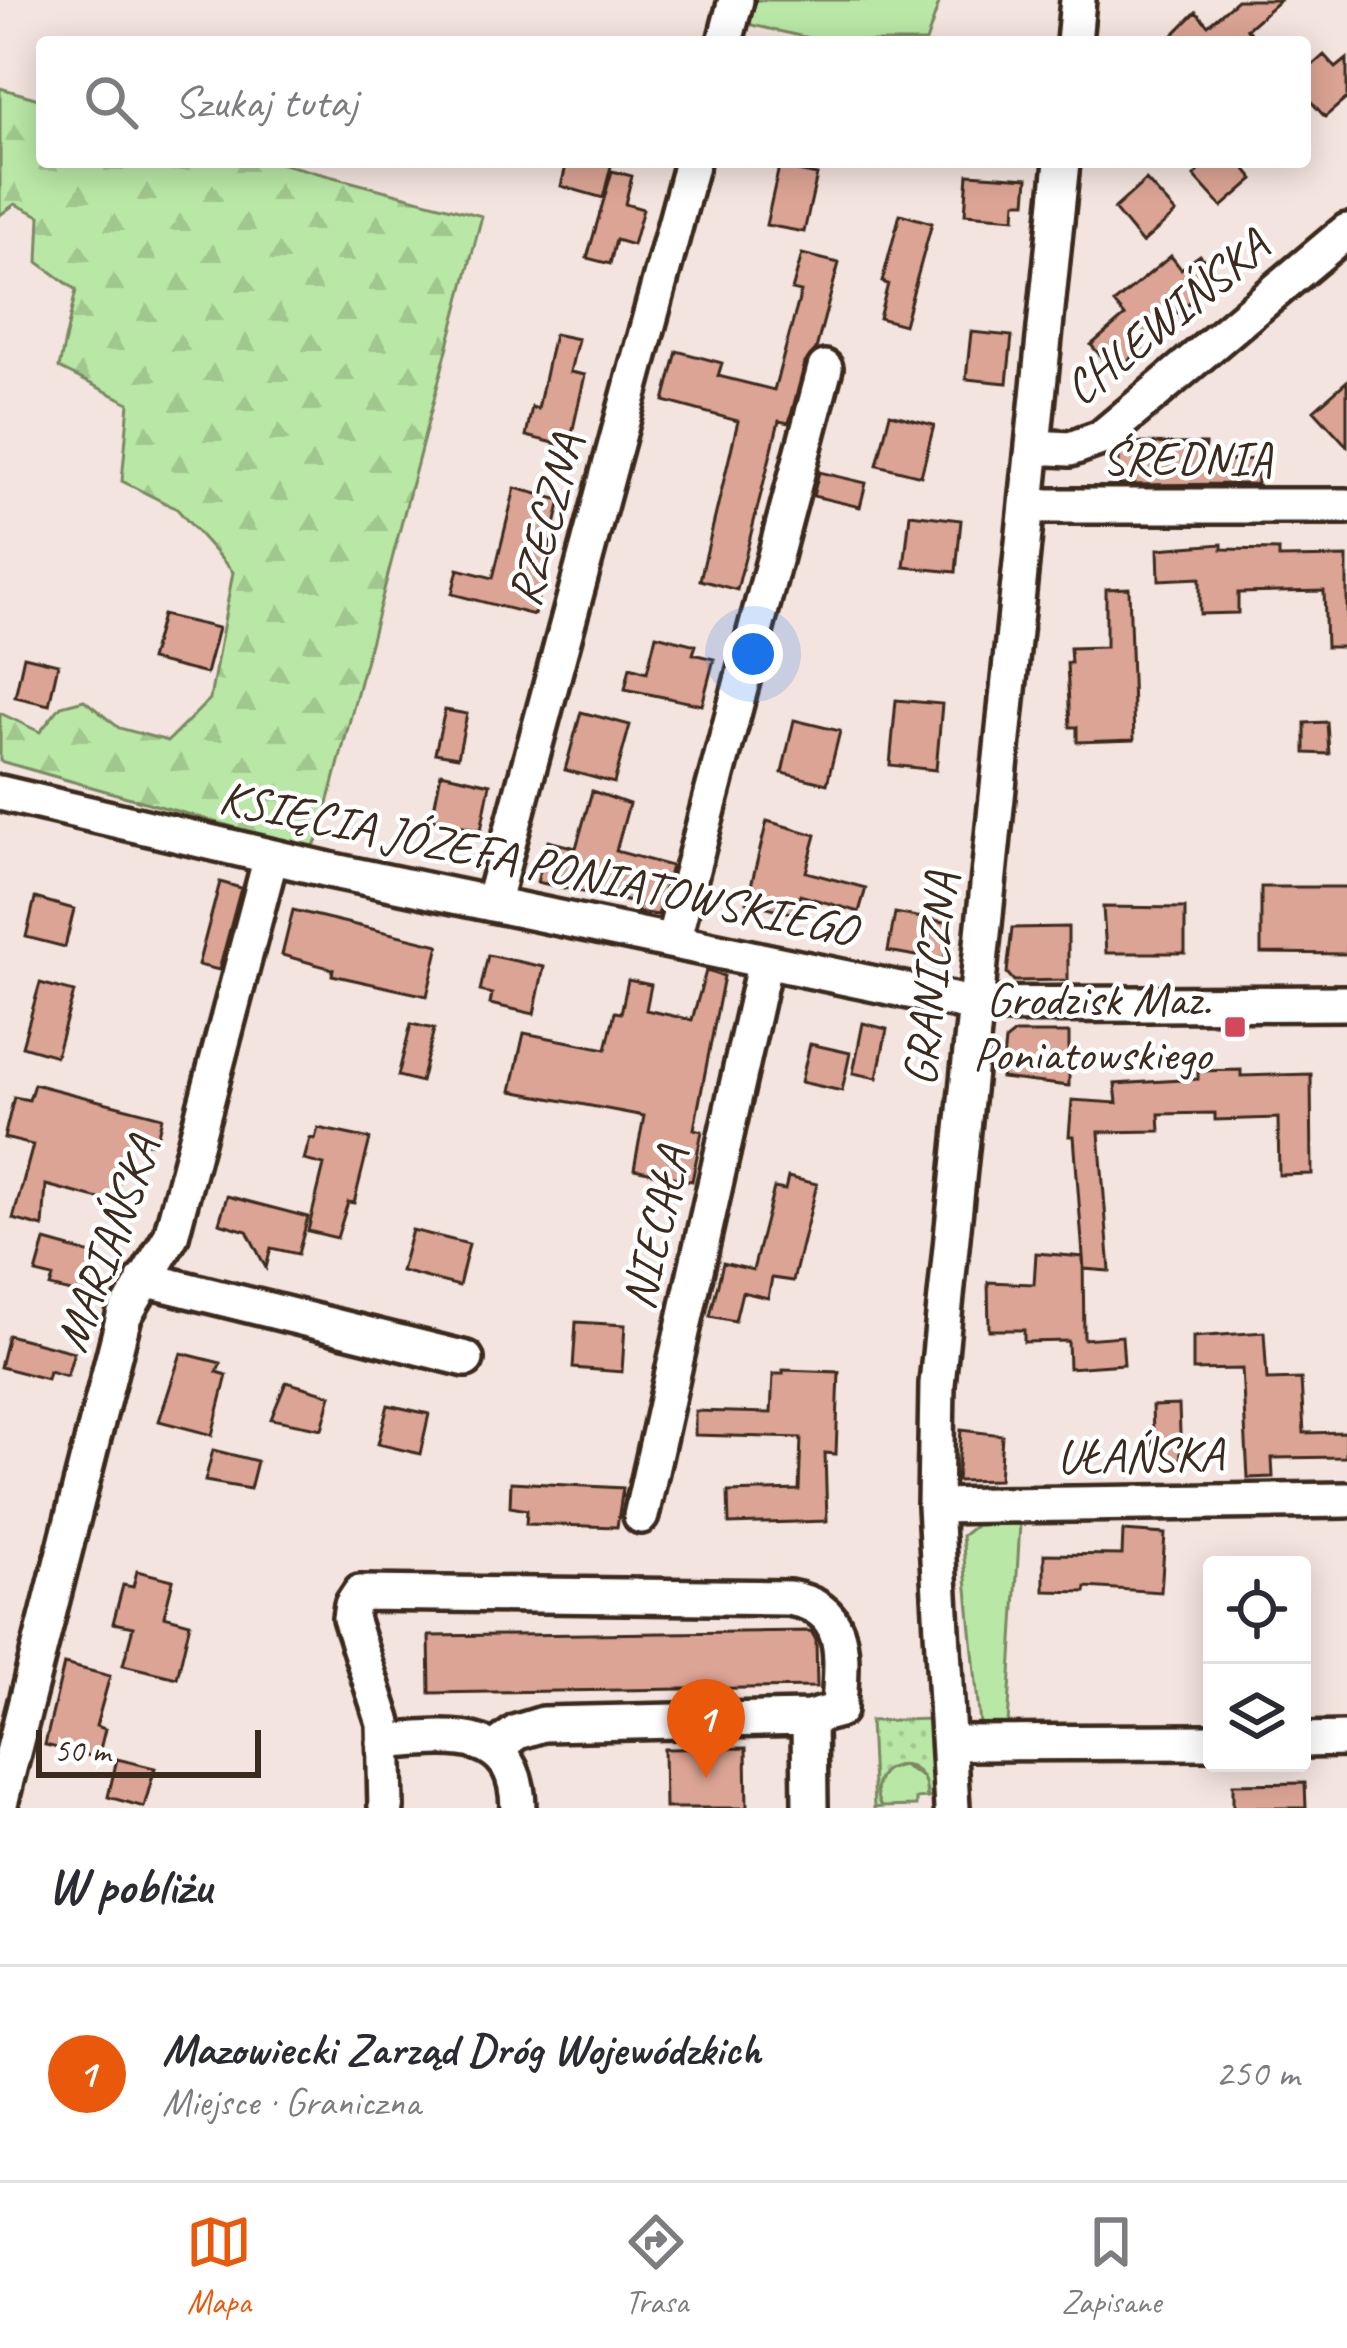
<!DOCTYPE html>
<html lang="pl">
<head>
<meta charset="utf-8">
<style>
  :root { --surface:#fff; --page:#f7f7f7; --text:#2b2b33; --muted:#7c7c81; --line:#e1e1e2; --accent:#ea580c }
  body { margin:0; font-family:Caveat,sans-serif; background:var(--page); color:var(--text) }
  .controls { position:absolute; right:36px; bottom:36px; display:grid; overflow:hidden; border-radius:12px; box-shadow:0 6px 30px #0003 }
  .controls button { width:108px; height:108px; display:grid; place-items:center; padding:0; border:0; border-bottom:3px solid var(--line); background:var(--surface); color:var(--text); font:60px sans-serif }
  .scale { position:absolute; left:36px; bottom:30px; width:225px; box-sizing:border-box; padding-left:12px; border:6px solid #3b2a1e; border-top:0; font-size:33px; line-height:42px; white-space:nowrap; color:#3b2a1e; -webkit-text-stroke:9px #fff; paint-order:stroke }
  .you { position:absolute; left:753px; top:654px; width:42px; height:42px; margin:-30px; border:9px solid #fff; border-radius:50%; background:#1a73e8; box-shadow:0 0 0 18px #1a73e833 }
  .badge { display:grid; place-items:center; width:78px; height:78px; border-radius:50%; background:var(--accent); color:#fff; font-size:39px; font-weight:700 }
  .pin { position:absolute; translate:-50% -99px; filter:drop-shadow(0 3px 6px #0008) }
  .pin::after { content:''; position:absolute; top:63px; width:42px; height:36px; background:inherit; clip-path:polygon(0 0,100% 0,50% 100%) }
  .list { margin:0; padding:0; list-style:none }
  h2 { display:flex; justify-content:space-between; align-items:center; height:156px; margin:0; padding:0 48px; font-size:51px }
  h2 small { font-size:39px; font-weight:400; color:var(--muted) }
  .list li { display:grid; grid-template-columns:78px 1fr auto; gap:36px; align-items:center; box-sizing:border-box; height:216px; padding:0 48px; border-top:3px solid var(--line) }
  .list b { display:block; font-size:45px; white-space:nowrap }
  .list p { margin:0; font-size:39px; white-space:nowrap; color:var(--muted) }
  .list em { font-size:39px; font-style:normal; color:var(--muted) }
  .icon { flex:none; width:66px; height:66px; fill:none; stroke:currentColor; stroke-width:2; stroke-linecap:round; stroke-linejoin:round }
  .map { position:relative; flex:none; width:1347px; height:1808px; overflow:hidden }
  .search { position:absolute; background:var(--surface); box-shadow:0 6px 30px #0003; left:36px; right:36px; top:36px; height:132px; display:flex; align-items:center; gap:30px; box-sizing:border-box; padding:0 42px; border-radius:12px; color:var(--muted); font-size:45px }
  .sheet { height:372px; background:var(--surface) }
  nav { display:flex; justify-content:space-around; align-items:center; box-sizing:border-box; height:168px; border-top:3px solid var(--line); background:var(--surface); font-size:33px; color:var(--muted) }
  nav a { display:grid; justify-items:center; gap:6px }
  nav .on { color:var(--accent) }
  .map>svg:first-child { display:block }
</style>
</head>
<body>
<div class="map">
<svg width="1347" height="1808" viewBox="0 0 1347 1808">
  <defs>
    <pattern id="forest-firs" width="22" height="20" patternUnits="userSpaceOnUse" patternTransform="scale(3)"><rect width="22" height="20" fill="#b9e8a6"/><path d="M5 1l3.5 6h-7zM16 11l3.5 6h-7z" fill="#a0c78e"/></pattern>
    <pattern id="garden-dots" width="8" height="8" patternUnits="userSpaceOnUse" patternTransform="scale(3)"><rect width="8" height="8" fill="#b9e8a6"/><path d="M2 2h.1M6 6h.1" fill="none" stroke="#a0c78e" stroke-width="1.8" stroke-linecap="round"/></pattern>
  </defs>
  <rect width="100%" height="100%" fill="#f4e4df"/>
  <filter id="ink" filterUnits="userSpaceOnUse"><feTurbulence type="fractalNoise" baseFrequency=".00833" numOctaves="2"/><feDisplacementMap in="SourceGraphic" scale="24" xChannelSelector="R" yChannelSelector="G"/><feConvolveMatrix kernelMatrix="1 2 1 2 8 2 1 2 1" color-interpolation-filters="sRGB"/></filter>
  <g filter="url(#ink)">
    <!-- grass -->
    <path fill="#b9e8a6" stroke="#7a8962" stroke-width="3" d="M 745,0 L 940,0 L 926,42 L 826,42 L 739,22 Z
      M 1020,1524 L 1008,1725 L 980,1725 L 962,1536 L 976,1525 Z
      M 902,1765 L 925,1779 L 927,1798 L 916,1799 L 916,1806 L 881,1807 C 872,1793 876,1784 884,1770 Z"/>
    <!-- forest -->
    <path fill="url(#forest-firs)" stroke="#7a8962" stroke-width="3" d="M 0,88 L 42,100 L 42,162 L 276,162 L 482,216 L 319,838 L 311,849 L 0,761 L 0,713 L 40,732 L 61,706 L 84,700 L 119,728 L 168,741 L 210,699 L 233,572 L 177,509 L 122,481 L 129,403 L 59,368 L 76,290 L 38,262 L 40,216 L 15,204 L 0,215 Z"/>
    <!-- garden -->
    <path fill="url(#garden-dots)" stroke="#7a8962" stroke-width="3" d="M 930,1719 L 935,1797 L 927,1798 C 929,1747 858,1760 881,1807 L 874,1808 L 870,1721 Z"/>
    <!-- building -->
    <path fill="#dba494" stroke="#3b2a1e" stroke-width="3" d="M 1237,0 L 1280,0 L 1247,29 L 1257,42 L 1166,42 L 1196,12 L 1208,25 Z
      M 1324,55 L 1336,68 L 1347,59 L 1347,98 L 1325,117 L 1305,95 L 1305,72 Z
      M 567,162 L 612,162 L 603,198 L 561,186 Z
      M 1208,162 L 1240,162 L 1254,179 L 1222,207 L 1194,176 Z
      M 779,167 L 817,175 L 804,232 L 766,225 Z
      M 612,171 L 632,176 L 625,204 L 643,209 L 633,245 L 616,240 L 610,264 L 587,258 Z
      M 968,174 L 1028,178 L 1026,202 L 1016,202 L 1015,218 L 965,214 Z
      M 1146,180 L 1176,213 L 1142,243 L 1114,209 Z
      M 900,214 L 932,223 L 904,325 L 879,318 L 888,284 L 882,282 Z
      M 802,254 L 839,263 L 816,349 L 805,363 L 789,423 L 779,421 L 737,590 L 700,580 L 738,421 L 664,401 L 677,351 L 722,363 L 718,376 L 774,390 L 801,292 L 792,290 Z
      M 1200,255 L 1219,278 L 1139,344 L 1142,348 L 1115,372 L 1091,345 L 1125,316 L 1114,303 L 1171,256 L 1181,269 Z
      M 971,332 L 1012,336 L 1007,383 L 966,379 Z
      M 554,334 L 578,339 L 570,372 L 585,375 L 569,447 L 526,436 L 532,407 L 538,409 Z
      M 1347,381 L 1347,446 L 1314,410 Z
      M 890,414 L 934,425 L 921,476 L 877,465 Z
      M 1132,443 L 1205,444 L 1204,462 L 1256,459 L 1257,484 L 1119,485 L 1119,452 L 1132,452 Z
      M 819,472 L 866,483 L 860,507 L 813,496 Z
      M 515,488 L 561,500 L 534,615 L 452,594 L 458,569 L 493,578 Z
      M 910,514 L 961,520 L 956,572 L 904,567 Z
      M 1222,544 L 1222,549 L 1279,550 L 1279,558 L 1347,557 L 1347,647 L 1326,647 L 1324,591 L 1238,593 L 1238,613 L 1200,614 L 1200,578 L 1159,580 L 1158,549 Z
      M 1129,588 L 1134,740 L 1077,742 L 1077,727 L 1070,727 L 1067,663 L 1071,663 L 1070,648 L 1106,647 L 1106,589 Z
      M 162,615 L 218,628 L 206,674 L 150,660 Z
      M 656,635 L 696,645 L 693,654 L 714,659 L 702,705 L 625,689 L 630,667 L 647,672 Z
      M 24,656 L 58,664 L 49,705 L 15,697 Z
      M 896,700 L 942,704 L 936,770 L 890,765 Z
      M 445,710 L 467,714 L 458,757 L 435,753 Z
      M 581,712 L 630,725 L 614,783 L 565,770 Z
      M 794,720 L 840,731 L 827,784 L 782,773 Z
      M 1327,722 L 1329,754 L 1305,753 L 1305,723 Z
      M 441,773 L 490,784 L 481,830 L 432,819 Z
      M 592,791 L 629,804 L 616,851 L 671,866 L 658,915 L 637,912 L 639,904 L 537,882 L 548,841 L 576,848 Z
      M 767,821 L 816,835 L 806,872 L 866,888 L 859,912 L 800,895 L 795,914 L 747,902 Z
      M 220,882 L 241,888 L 219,970 L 198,965 Z
      M 1261,887 L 1347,887 L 1347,954 L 1261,953 Z
      M 35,898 L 74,909 L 65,947 L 26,937 Z
      M 1103,907 L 1185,908 L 1185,953 L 1106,953 Z
      M 293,910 L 439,945 L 427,996 L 332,975 L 333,969 L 282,955 Z
      M 895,913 L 950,923 L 944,961 L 888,951 Z
      M 1068,927 L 1068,980 L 1014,981 L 1007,973 L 1012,928 Z
      M 488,955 L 544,967 L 534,1014 L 490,1004 L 492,994 L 480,991 Z
      M 706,971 L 724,976 L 694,1129 L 702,1131 L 692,1181 L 634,1169 L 644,1116 L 511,1091 L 524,1033 L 606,1049 L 615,1012 L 621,1013 L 628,980 L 651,985 L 646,1010 L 692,1020 Z
      M 40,983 L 74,992 L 56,1056 L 22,1046 Z
      M 863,1023 L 887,1029 L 877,1078 L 853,1073 Z
      M 411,1024 L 434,1029 L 421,1082 L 398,1076 Z
      M 1015,1033 L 1069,1033 L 1069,1086 L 1001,1078 L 1005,1041 Z
      M 810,1044 L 850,1053 L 842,1091 L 801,1082 Z
      M 1241,1070 L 1241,1076 L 1311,1074 L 1312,1174 L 1279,1175 L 1278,1118 L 1215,1120 L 1215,1113 L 1159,1114 L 1160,1131 L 1099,1132 L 1110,1271 L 1084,1269 L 1074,1136 L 1069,1136 L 1072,1100 L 1117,1103 L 1115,1084 L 1198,1079 L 1198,1071 Z
      M 34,1084 L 162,1117 L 156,1143 L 132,1143 L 127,1149 L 114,1203 L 46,1185 L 43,1227 L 13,1219 L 33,1145 L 4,1138 L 14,1097 L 29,1100 Z
      M 318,1128 L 370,1139 L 354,1203 L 348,1202 L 337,1238 L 308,1231 L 324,1165 L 304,1160 L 310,1138 L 315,1139 Z
      M 788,1177 L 817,1184 L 793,1281 L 772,1278 L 768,1298 L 742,1292 L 735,1321 L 710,1316 L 723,1263 L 753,1270 L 774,1188 L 785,1190 Z
      M 227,1196 L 308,1217 L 298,1254 L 271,1248 L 266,1268 L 247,1231 L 219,1223 Z
      M 412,1230 L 469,1244 L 459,1286 L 401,1271 Z
      M 45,1241 L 99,1256 L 88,1296 L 50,1287 L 53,1277 L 36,1273 Z
      M 1036,1253 L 1083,1257 L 1084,1339 L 1122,1336 L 1124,1364 L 1069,1368 L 1068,1341 L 1024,1342 L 1024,1330 L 989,1330 L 988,1282 L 1034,1284 Z
      M 576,1322 L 625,1325 L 622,1372 L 573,1368 Z
      M 1264,1332 L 1267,1380 L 1301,1379 L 1304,1433 L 1346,1432 L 1346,1457 L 1272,1458 L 1273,1477 L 1248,1478 L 1242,1369 L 1193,1370 L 1193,1337 Z
      M 8,1335 L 74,1352 L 67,1376 L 49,1371 L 47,1379 L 0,1367 Z
      M 181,1353 L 221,1363 L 217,1372 L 227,1375 L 212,1435 L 159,1421 Z
      M 783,1370 L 839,1372 L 836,1454 L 825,1453 L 827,1521 L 729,1524 L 728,1492 L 799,1490 L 801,1438 L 695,1435 L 695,1411 L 771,1413 L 773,1374 L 783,1374 Z
      M 286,1382 L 331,1395 L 322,1429 L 271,1419 Z
      M 388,1405 L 429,1414 L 420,1454 L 378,1444 Z
      M 1179,1405 L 1181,1461 L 1154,1462 L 1152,1406 Z
      M 961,1430 L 1002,1435 L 999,1480 L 957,1481 Z
      M 213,1450 L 257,1461 L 250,1489 L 205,1481 Z
      M 511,1482 L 623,1488 L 617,1527 L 526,1524 L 527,1510 L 510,1507 Z
      M 1123,1531 L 1165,1534 L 1161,1592 L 1086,1587 L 1085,1592 L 1044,1591 L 1044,1554 L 1122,1555 Z
      M 137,1571 L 173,1580 L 164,1616 L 190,1623 L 177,1678 L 123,1665 L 133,1627 L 113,1623 L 123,1585 L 133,1587 Z
      M 811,1631 L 816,1640 L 817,1687 L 430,1693 L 429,1636 Z
      M 64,1664 L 110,1676 L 96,1726 L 105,1729 L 98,1758 L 45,1745 Z
      M 746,1748 L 747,1808 L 665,1808 L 664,1749 Z
      M 117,1759 L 155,1768 L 144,1807 L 108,1797 Z
      M 1305,1783 L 1306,1808 L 1233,1808 L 1233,1784 Z"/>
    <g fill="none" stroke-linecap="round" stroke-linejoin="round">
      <defs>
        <path id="minor" d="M 725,42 L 736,0
          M 1074,42 L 1078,0
          M 1034,447 L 1070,449 L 1101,438 L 1347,231
          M 1027,506 L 1347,506
          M 0,793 L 329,870 L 976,1005 L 1347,1003
          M 492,904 L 692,162
          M 673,941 L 825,368
          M 144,1279 L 466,1359
          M 935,1506 L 1347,1500
          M 641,1516 L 765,961
          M 809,1718 L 810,1808
          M 1302,1740 L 1347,1739
          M 384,1742 C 445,1737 517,1723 518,1808
          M 949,1743 L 1212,1742
          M 0,1804 L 124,1316 L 171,1236 L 271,857
          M 386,1808 L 384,1723 L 350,1618 L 352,1605 L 360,1593 L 789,1598 C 852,1609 841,1658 839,1710 L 809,1718 L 543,1724 L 517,1732 L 493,1750
          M 952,1808 L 935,1506 L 937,1384 L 1062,162"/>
      </defs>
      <!-- minor casing -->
      <use href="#minor" stroke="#3b2a1e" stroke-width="42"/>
      <!-- minor -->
      <use href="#minor" stroke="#fff" stroke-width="33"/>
    </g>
  </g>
  <!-- markers -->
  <rect fill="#d1495b" stroke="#fff" stroke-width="4.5" x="1223" y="1015" width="24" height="24" rx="6"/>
  <g text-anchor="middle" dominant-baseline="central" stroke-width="9" stroke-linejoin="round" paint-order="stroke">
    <!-- street labels -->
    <g font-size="48" fill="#3b2a1e" stroke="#fff">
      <text transform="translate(1166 317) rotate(-39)">CHLEWIŃSKA</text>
      <text x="1187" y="458">ŚREDNIA</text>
      <text transform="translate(545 520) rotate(-75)">RZECZNA</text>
      <text transform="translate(538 863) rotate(12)">KSIĘCIA JÓZEFA PONIATOWSKIEGO</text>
      <text transform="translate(930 979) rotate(-84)">GRANICZNA</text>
      <text transform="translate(655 1228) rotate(-77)">NIECAŁA</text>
      <text transform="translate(107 1244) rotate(-70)">MARIAŃSKA</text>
      <text transform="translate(1140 1455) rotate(-1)">UŁAŃSKA</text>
    </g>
    <!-- poi labels -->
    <g font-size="48" fill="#3b2a1e" stroke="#fff" text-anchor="end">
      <text x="1211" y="999">Grodzisk Maz.<tspan x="1211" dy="55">Poniatowskiego</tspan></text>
    </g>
  </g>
</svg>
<div class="controls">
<button><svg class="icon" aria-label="locate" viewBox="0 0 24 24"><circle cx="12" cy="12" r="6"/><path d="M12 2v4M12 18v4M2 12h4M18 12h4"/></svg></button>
<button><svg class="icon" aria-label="layers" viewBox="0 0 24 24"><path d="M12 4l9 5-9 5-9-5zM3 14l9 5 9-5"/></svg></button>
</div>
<div class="scale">50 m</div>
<div class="you"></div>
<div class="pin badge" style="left:706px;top:1778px">1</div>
<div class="search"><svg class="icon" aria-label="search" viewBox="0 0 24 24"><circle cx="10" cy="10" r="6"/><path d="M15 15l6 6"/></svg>Szukaj tutaj</div>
</div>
<section class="sheet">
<h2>W pobliżu<small></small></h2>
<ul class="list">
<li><span class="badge">1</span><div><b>Mazowiecki Zarząd Dróg Wojewódzkich</b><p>Miejsce · Graniczna</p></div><em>250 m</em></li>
</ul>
</section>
<nav>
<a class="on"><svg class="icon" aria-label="map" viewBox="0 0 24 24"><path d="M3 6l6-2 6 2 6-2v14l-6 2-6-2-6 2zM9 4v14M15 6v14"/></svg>Mapa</a>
<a><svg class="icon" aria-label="directions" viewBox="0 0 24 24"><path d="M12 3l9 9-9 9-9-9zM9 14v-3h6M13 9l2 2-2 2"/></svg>Trasa</a>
<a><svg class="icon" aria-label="saved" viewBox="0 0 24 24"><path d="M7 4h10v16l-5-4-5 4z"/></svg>Zapisane</a>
</nav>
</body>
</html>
